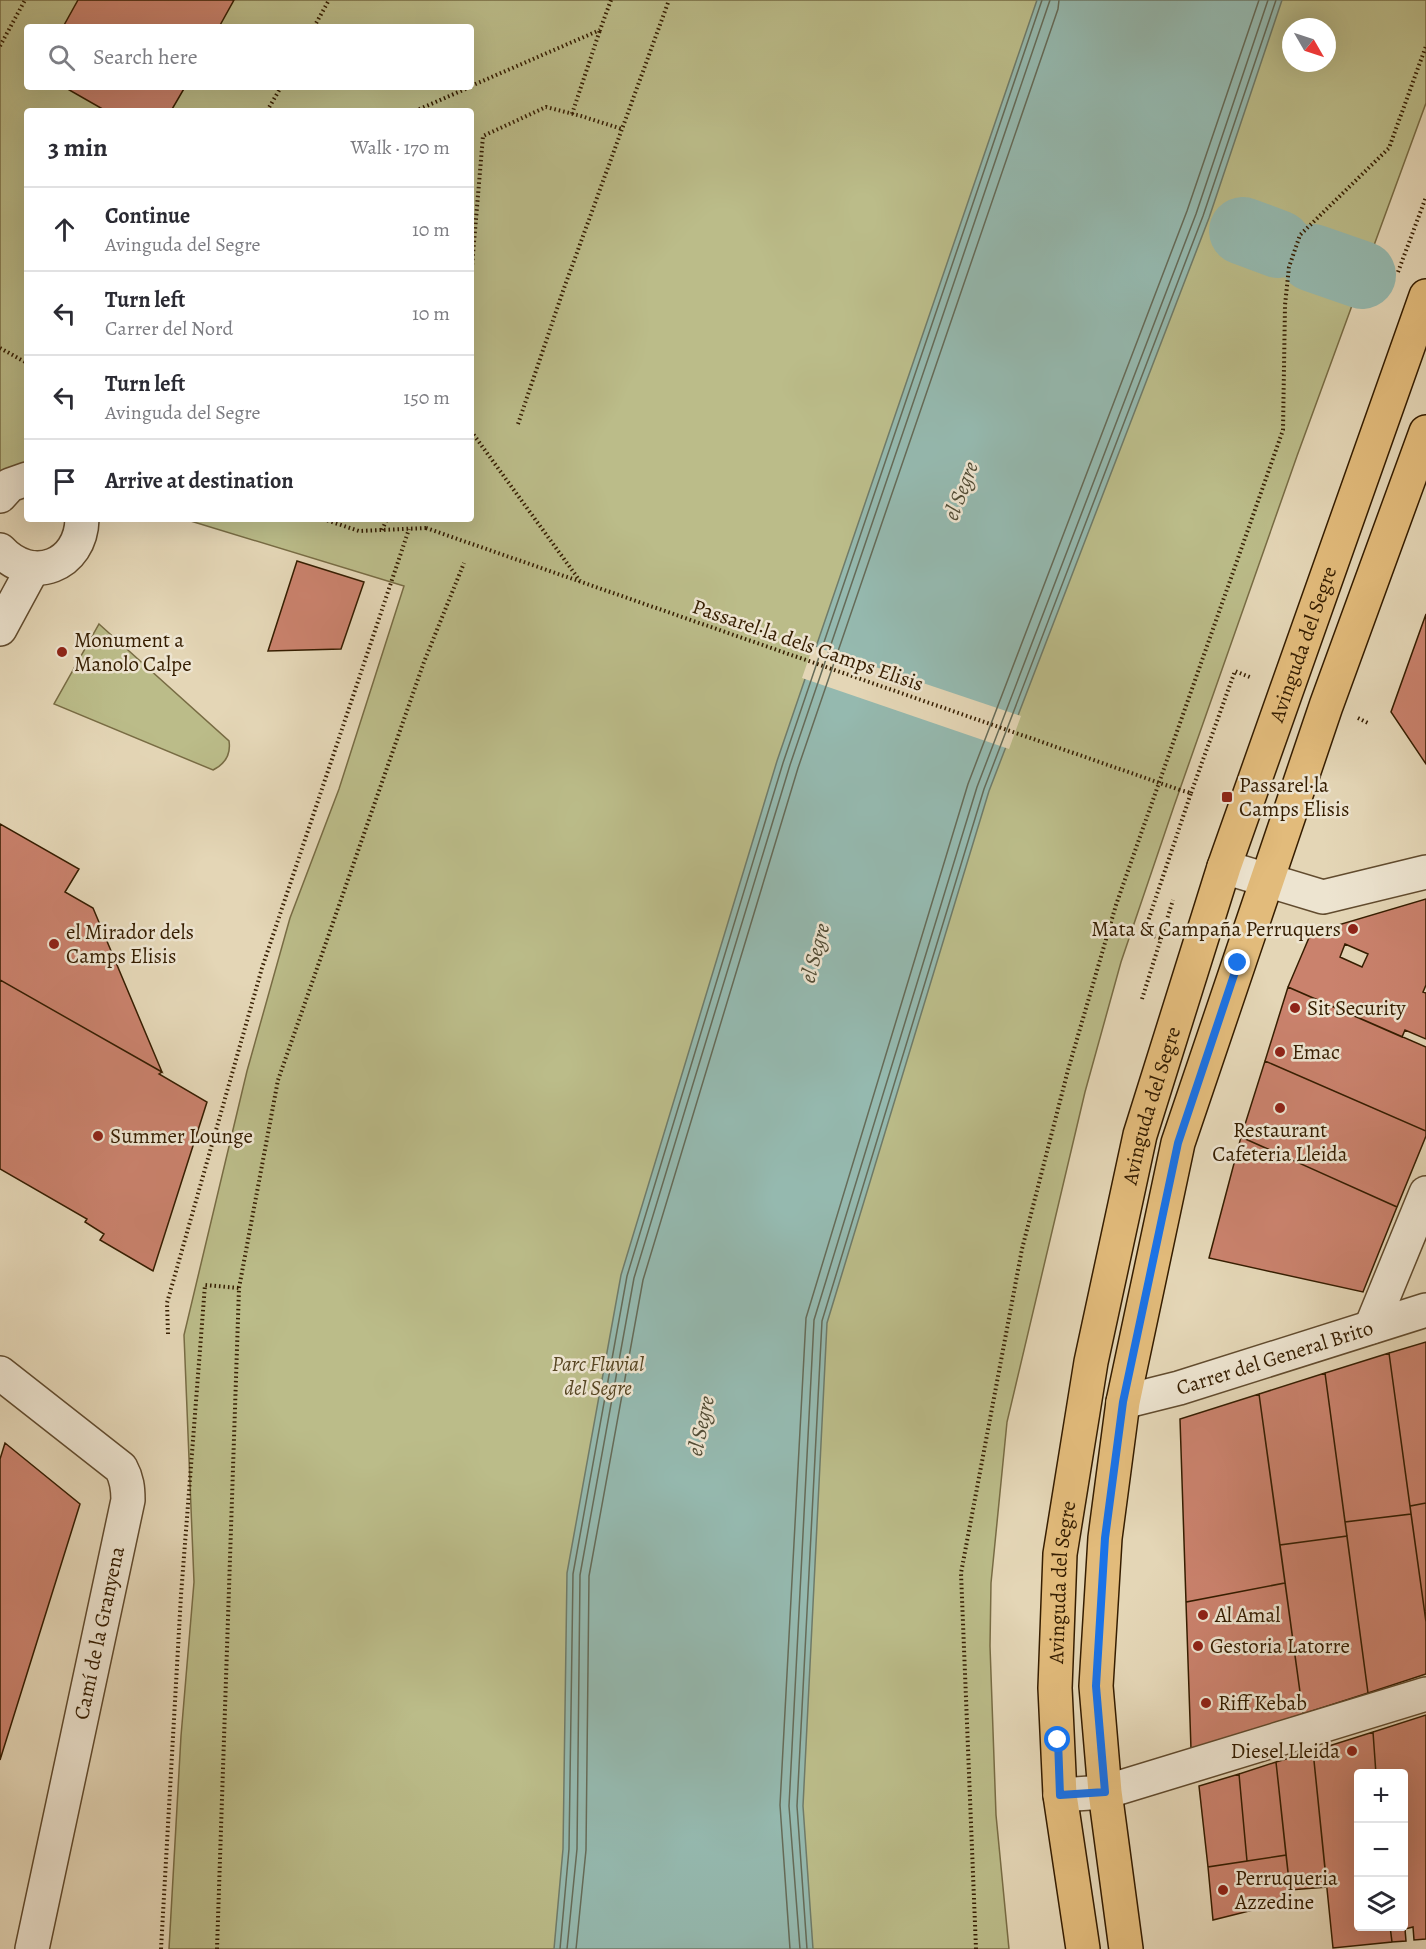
<!DOCTYPE html>
<html lang="en">
<head>
<meta charset="utf-8">
<style>
  :root { --surface:#fff; --page:#f2f2f3; --text:#2b2b33; --muted:#7c7c81; --line:#e1e1e2 }
  body { margin:0; font-family:Alegreya,serif; background:var(--page); color:var(--text) }
  .controls { position:absolute; right:18px; bottom:18px; display:grid; overflow:hidden; border-radius:6px; box-shadow:0 6px 24px #0002 }
  .controls button { width:54px; height:54px; display:grid; place-items:center; padding:0; border:0; border-bottom:2px solid var(--line); background:var(--surface); color:var(--text); font:30px sans-serif }
  .compass { position:absolute; left:1282px; top:18px; width:54px; height:54px; border-radius:50%; background:var(--surface); box-shadow:0 6px 24px #0002; rotate:129deg }
  .stop { position:absolute; width:18px; height:18px; margin:-14px; border:4px solid #1a73e8; border-radius:50%; background:#fff }
  .stop.end { background:#1a73e8; border-color:#fff; box-shadow:0 2px 6px #0008 }
  .list { margin:0; padding:0; list-style:none }
  h2 { display:flex; justify-content:space-between; align-items:center; height:78px; margin:0; padding:0 24px; font-size:26px }
  h2 small { font-size:20px; font-weight:400; color:var(--muted) }
  .list li { display:grid; grid-template-columns:39px 1fr auto; gap:18px; align-items:center; box-sizing:border-box; height:84px; padding:0 24px; border-top:2px solid var(--line) }
  .list b { display:block; font-size:22px; white-space:nowrap }
  .list p { margin:0; font-size:20px; white-space:nowrap; color:var(--muted) }
  .list em { font-size:20px; font-style:normal; color:var(--muted) }
  .icon { flex:none; width:33px; height:33px; fill:none; stroke:currentColor; stroke-width:2; stroke-linecap:round; stroke-linejoin:round }
  .map { position:relative; flex:none; width:1426px; height:1949px; overflow:hidden }
  .search { position:absolute; background:var(--surface); box-shadow:0 6px 24px #0002; left:24px; top:24px; width:450px; height:66px; display:flex; align-items:center; gap:15px; box-sizing:border-box; padding:0 21px; border-radius:6px; color:var(--muted); font-size:22px }
  .panel { position:absolute; background:var(--surface); box-shadow:0 6px 24px #0002; left:24px; top:108px; width:450px; height:414px; border-radius:6px }
  .map>svg:first-child { display:block }
</style>
</head>
<body>
<div class="map">
<svg width="1426" height="1949" viewBox="0 0 1426 1949">
  <rect width="100%" height="100%" fill="#e4d6b6"/>
  <filter id="stains"><feTurbulence type="fractalNoise" baseFrequency=".00333" numOctaves="4"/><feColorMatrix values="0 0 0 0 .2 0 0 0 0 .09 0 0 0 0 .02 0 0 0 .5 -.17"/></filter>
  <radialGradient id="worn" r=".72"><stop offset=".6" stop-color="#630" stop-opacity="0"/><stop offset="1" stop-color="#630" stop-opacity=".3"/></radialGradient>
  <!-- green -->
  <path fill="#bbbc89" stroke="#786c44" stroke-width="1.5" fill-rule="evenodd" d="M 0,0 L 1426,0 L 1426,103 L 1297,456 L 1174,806 L 1121,962 L 1085,1092 L 1007,1422 L 991,1583 L 990,1646 L 996,1815 L 1009,1949 L 169,1949 L 181,1736 L 194,1582 L 184,1335 L 247,1071 L 290,918 L 339,789 L 404,586 L 184,519 L 471,519 L 471,111 L 27,111 L 27,479 L 0,497 ZM 27,27 L 471,27 L 471,87 L 27,87 ZM 1291,27 L 1327,27 L 1327,63 L 1291,63 Z
    M 99,624 L 229,741 C 231,754 225,764 213,770 L 54,704 Z"/>
  <!-- water -->
  <path fill="#95b9af" stroke="#6f7b69" stroke-width="1.5" d="M 1037,0 L 1282,0 L 1209,218 L 989,791 L 827,1323 L 803,1806 L 813,1949 L 554,1949 L 563,1849 L 567,1573 L 621,1275 L 777,761 Z"/>
  <!-- pier -->
  <path fill="#e4d6b6" d="M 813,646 L 1021,716 L 1009,749 L 802,678 Z"/>
  <g fill="none" stroke-linecap="round" stroke-linejoin="round">
    <!-- shore -->
    <path stroke="#656b58" stroke-width="1.5" d="M 560,1949 L 569,1849 L 573,1574 L 627,1276 L 783,763 L 1042,0
      M 567,1949 L 577,1849 L 580,1575 L 634,1278 L 790,765 L 1050,0
      M 576,1949 L 586,1850 L 589,1576 L 643,1280 L 798,768 L 1058,9 L 1059,0
      M 790,1949 L 780,1805 L 806,1318 L 968,784 L 1187,211 L 1259,0
      M 800,1949 L 789,1806 L 814,1320 L 977,787 L 1196,214 L 1268,0
      M 807,1949 L 797,1806 L 822,1321 L 984,789 L 1203,216 L 1276,0"/>
    <!-- river -->
    <path stroke="#95b9af" stroke-width="68" d="M 1243,231 L 1278,244
      M 1313,258 L 1362,275"/>
  </g>
  <!-- building -->
  <path fill="#ca826d" stroke="#351d00" stroke-width="1.5" fill-rule="evenodd" d="M 78,0 L 234,0 L 219,27 L 63,27 Z
    M 64,87 L 185,87 L 171,111 L 106,111 Z
    M 297,561 L 364,582 L 341,649 L 268,651 Z
    M 1426,614 L 1426,764 L 1391,712 Z
    M 0,824 L 79,869 L 65,892 L 93,908 L 162,1072 L 0,980 Z
    M 1426,899 L 1426,985 L 1423,992 L 1426,993 L 1426,1039 L 1405,1030 L 1402,1037 L 1288,987 L 1311,933 ZM 1345,944 L 1368,954 L 1362,967 L 1340,957 Z
    M 0,980 L 162,1072 L 159,1074 L 207,1102 L 153,1271 L 100,1240 L 104,1234 L 85,1222 L 87,1219 L 0,1169 Z
    M 1288,987 L 1426,1047 L 1426,1131 L 1265,1061 Z
    M 1265,1061 L 1426,1131 L 1426,1136 L 1397,1207 L 1241,1137 Z
    M 1241,1137 L 1397,1207 L 1363,1292 L 1209,1258 Z
    M 1426,1342 L 1426,1503 L 1410,1506 L 1389,1353 Z
    M 1389,1353 L 1411,1514 L 1345,1522 L 1325,1373 Z
    M 1325,1373 L 1347,1536 L 1280,1545 L 1259,1394 Z
    M 1259,1394 L 1285,1583 L 1186,1602 L 1180,1419 Z
    M 5,1443 L 80,1504 L 0,1760 L 0,1459 Z
    M 1426,1503 L 1426,1622 L 1410,1506 Z
    M 1411,1514 L 1426,1622 L 1426,1674 L 1368,1693 L 1345,1522 Z
    M 1347,1536 L 1368,1693 L 1303,1714 L 1280,1545 Z
    M 1285,1583 L 1303,1714 L 1191,1749 L 1186,1602 Z
    M 1426,1715 L 1426,1939 L 1414,1940 L 1413,1927 L 1405,1929 L 1406,1941 L 1392,1942 L 1390,1926 L 1404,1926 L 1404,1774 L 1376,1774 L 1373,1732 Z
    M 1373,1732 L 1376,1774 L 1358,1774 L 1358,1926 L 1390,1926 L 1392,1942 L 1333,1948 L 1313,1751 Z
    M 1313,1751 L 1327,1887 L 1290,1890 L 1276,1762 Z
    M 1276,1762 L 1286,1855 L 1247,1861 L 1239,1774 Z
    M 1239,1774 L 1247,1861 L 1208,1867 L 1199,1786 Z
    M 1286,1855 L 1290,1890 L 1289,1901 L 1213,1920 L 1208,1867 Z"/>
  <g fill="none" stroke-linecap="round" stroke-linejoin="round">
    <defs>
      <g id="street">
        <path d="M 0,496 L 10,485 L 27,479"/>
        <path d="M 0,550 C 32,585 81,566 82,519"/>
        <path d="M 0,629 L 33,568"/>
        <path d="M 1224,867 L 1323,897 L 1426,872"/>
        <path d="M 1371,1327 L 1426,1193"/>
        <path d="M 0,1373 L 121,1468 C 127,1479 128,1488 128,1500 L 32,1949"/>
        <path id="s1" d="M 1123,1402 L 1179,1388 L 1426,1310"/>
        <path d="M 1060,1795 L 1105,1792 L 1426,1694"/>
      </g>
      <g id="primary">
        <path id="s2" d="M 1083,1949 L 1060,1795 L 1055,1688 L 1060,1554 L 1091,1362 L 1140,1135 L 1224,867 L 1426,296"/>
        <path d="M 1126,1949 L 1105,1792 L 1096,1686 L 1105,1538 L 1123,1402 L 1178,1143 L 1326,706 L 1426,432"/>
      </g>
    </defs>
    <!-- street casing -->
    <use href="#street" stroke="#614b2e" stroke-width="36"/>
    <!-- primary casing -->
    <use href="#primary" stroke="#351d00" stroke-width="36"/>
    <!-- path -->
    <path stroke="#351d00" stroke-width="4" stroke-dasharray="1.5 3" stroke-linecap="butt" d="M 314,27 L 329,0
      M 0,46 L 25,0
      M 471,86 L 600,30 L 611,0
      M 267,111 L 281,87
      M 415,111 L 470,87
      M 572,114 L 600,30
      M 1398,272 L 1426,197
      M 471,278 L 483,136 L 546,107 L 581,116 L 622,129
      M 0,348 L 27,363
      M 518,424 L 563,291 L 669,0
      M 323,519 L 359,531 L 426,528
      M 382,530 L 387,519
      M 1358,718 L 1368,723
      M 1191,793 L 1235,671 L 1252,678
      M 1160,938 L 1144,933 L 1191,793 L 1180,790
      M 1142,999 L 1173,900
      M 168,1334 L 167,1303 L 262,968 L 409,529
      M 161,1949 L 181,1595 L 205,1285 L 239,1288
      M 217,1949 L 239,1288 L 278,1080 L 424,662 L 464,563
      M 976,1949 L 961,1573 L 1022,1249 L 1068,1070 L 1116,905 L 1283,430 L 1285,305 L 1289,267 L 1300,235 L 1389,148 L 1426,46"/>
    <!-- street -->
    <use href="#street" stroke="#ede4d0" stroke-width="33"/>
    <!-- primary -->
    <use href="#primary" stroke="#e2bb7b" stroke-width="33"/>
    <!-- path-bridge -->
    <path stroke="#351d00" stroke-width="4" stroke-dasharray="1.5 3" stroke-linecap="butt" d="M 471,431 L 580,581
      M 426,528 L 1180,790"/>
  </g>
  <g fill="none" stroke-linecap="round" stroke-linejoin="round">
    <!-- route -->
    <path stroke="#1a73e8" stroke-width="8" d="M 1058,1740 L 1060,1795 L 1105,1792 L 1096,1686 L 1105,1538 L 1123,1402 L 1178,1143 L 1238,963"/>
  </g>
  <!-- markers -->
  <g fill="#8f2418" stroke="#ede4d0" stroke-width="2">
    <circle cx="62" cy="652" r="6"/>
    <rect x="1221" y="791" width="12" height="12" rx="3"/>
    <circle cx="1353" cy="929" r="6"/>
    <circle cx="54" cy="944" r="6"/>
    <circle cx="1295" cy="1008" r="6"/>
    <circle cx="1280" cy="1052" r="6"/>
    <circle cx="1280" cy="1108" r="6"/>
    <circle cx="98" cy="1136" r="6"/>
    <circle cx="1203" cy="1615" r="6"/>
    <circle cx="1198" cy="1646" r="6"/>
    <circle cx="1206" cy="1703" r="6"/>
    <circle cx="1352" cy="1751" r="6"/>
    <circle cx="1223" cy="1890" r="6"/>
  </g>
  <g text-anchor="middle" dominant-baseline="central" stroke-width="5" stroke-linejoin="round" paint-order="stroke">
    <!-- poi labels -->
    <g font-size="21" fill="#351d00" stroke="#ede4d0" text-anchor="start">
      <text x="74" y="640">Monument a<tspan x="74" dy="24">Manolo Calpe</tspan></text>
      <text x="1239" y="785">Passarel·la<tspan x="1239" dy="24">Camps Elisis</tspan></text>
      <text x="1341" y="929" text-anchor="end">Mata &amp; Campaña Perruquers</text>
      <text x="66" y="932">el Mirador dels<tspan x="66" dy="24">Camps Elisis</tspan></text>
      <text x="1307" y="1008">Sit Security</text>
      <text x="1292" y="1052">Emac</text>
      <text x="1280" y="1130" text-anchor="middle">Restaurant<tspan x="1280" dy="24">Cafeteria Lleida</tspan></text>
      <text x="110" y="1136">Summer Lounge</text>
      <text x="1215" y="1615">Al Amal</text>
      <text x="1210" y="1646">Gestoria Latorre</text>
      <text x="1218" y="1703">Riff Kebab</text>
      <text x="1340" y="1751" text-anchor="end">Diesel Lleida</text>
      <text x="1235" y="1878">Perruqueria<tspan x="1235" dy="24">Azzedine</tspan></text>
    </g>
    <!-- street labels -->
    <g font-size="21" fill="#351d00" stroke="#ede4d0">
      <text stroke="none"><textPath href="#s2" startOffset="1341">Avinguda del Segre</textPath></text>
      <text transform="translate(808 645) rotate(19)">Passarel·la dels Camps Elisis</text>
      <text stroke="none"><textPath href="#s2" startOffset="855">Avinguda del Segre</textPath></text>
      <text stroke="none"><textPath href="#s1" startOffset="158">Carrer del General Brito</textPath></text>
      <text stroke="none"><textPath href="#s2" startOffset="369">Avinguda del Segre</textPath></text>
      <text transform="translate(99 1633) rotate(-78)">Camí de la Granyena</text>
    </g>
    <!-- park labels -->
    <g font-size="21" font-style="italic" fill="#564522" stroke="#ede4d0">
      <text x="598" y="1364">Parc Fluvial<tspan x="598" dy="24">del Segre</tspan></text>
    </g>
    <!-- water labels -->
    <g font-size="22" font-style="italic" fill="#524c35" stroke="#ede4d0">
      <text transform="translate(961 491) rotate(-69)">el Segre</text>
      <text transform="translate(815 953) rotate(-75)">el Segre</text>
      <text transform="translate(701 1426) rotate(-78)">el Segre</text>
    </g>
  </g>
  <rect width="100%" height="100%" filter="url(#stains)"/>
  <rect width="100%" height="100%" fill="url(#worn)"/>
</svg>
<div class="controls">
<button>+</button>
<button>−</button>
<button><svg class="icon" aria-label="layers" viewBox="0 0 24 24"><path d="M12 4l9 5-9 5-9-5zM3 14l9 5 9-5"/></svg></button>
</div>
<svg class="compass" viewBox="-18 -18 36 36"><path d="M0-13l5 13h-10z" fill="#e53935"/><path d="M0 13l5-13h-10z" fill="#7c7c81"/></svg>
<div class="stop" style="left:1058px;top:1740px"></div>
<div class="stop end" style="left:1238px;top:963px"></div>
<div class="search"><svg class="icon" aria-label="search" viewBox="0 0 24 24"><circle cx="10" cy="10" r="6"/><path d="M15 15l6 6"/></svg>Search here</div>
<section class="panel">
<h2>3 min<small>Walk · 170 m</small></h2>
<ul class="list">
<li><svg class="icon" aria-label="ahead" viewBox="0 0 24 24"><path d="M12 20V5M6 11l6-6 6 6"/></svg><div><b>Continue</b><p>Avinguda del Segre</p></div><em>10 m</em></li>
<li><svg class="icon" aria-label="left" viewBox="0 0 24 24"><path d="M17 20v-9H6M10 6l-5 5 5 5"/></svg><div><b>Turn left</b><p>Carrer del Nord</p></div><em>10 m</em></li>
<li><svg class="icon" aria-label="left" viewBox="0 0 24 24"><path d="M17 20v-9H6M10 6l-5 5 5 5"/></svg><div><b>Turn left</b><p>Avinguda del Segre</p></div><em>150 m</em></li>
<li><svg class="icon" aria-label="arrive" viewBox="0 0 24 24"><path d="M6 21V4h12l-3 4 3 4H6"/></svg><div><b>Arrive at destination</b></div></li>
</ul>
</section>
</div>
</body>
</html>
